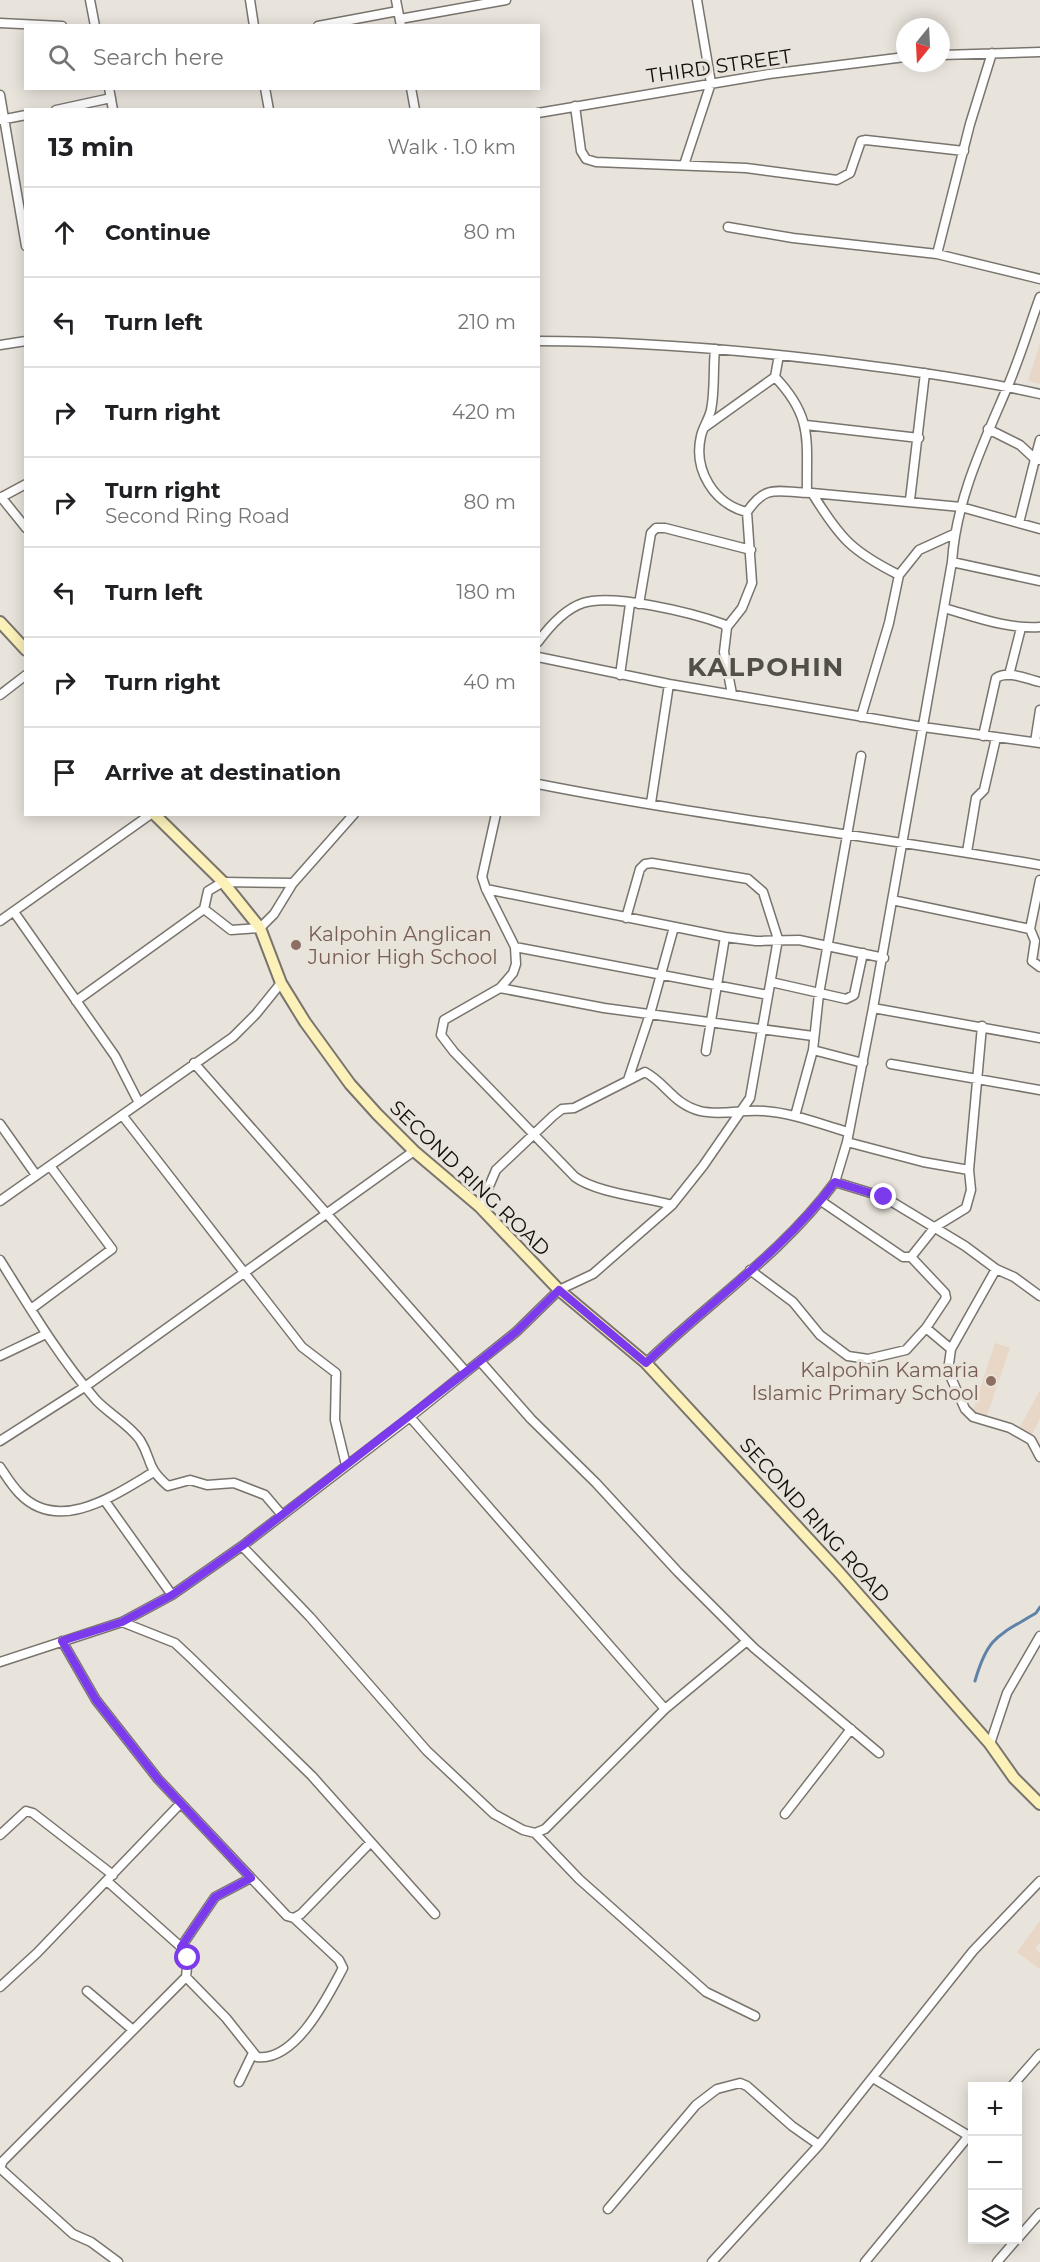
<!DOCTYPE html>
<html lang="en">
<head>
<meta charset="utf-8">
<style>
  :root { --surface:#fff; --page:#f6f6f6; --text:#202124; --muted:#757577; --line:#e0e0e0 }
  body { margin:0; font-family:Montserrat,sans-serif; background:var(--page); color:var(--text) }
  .controls { position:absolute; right:18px; bottom:18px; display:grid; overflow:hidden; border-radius:0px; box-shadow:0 3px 15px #0003 }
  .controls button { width:54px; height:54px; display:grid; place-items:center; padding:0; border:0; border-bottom:2px solid var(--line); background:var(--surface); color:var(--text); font:30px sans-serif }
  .compass { position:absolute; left:896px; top:18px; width:54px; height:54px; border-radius:50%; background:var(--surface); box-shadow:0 3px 15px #0003; rotate:198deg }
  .stop { position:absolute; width:18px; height:18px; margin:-14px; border:4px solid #7c3aed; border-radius:50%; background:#fff }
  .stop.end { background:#7c3aed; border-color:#fff; box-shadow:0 2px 6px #0008 }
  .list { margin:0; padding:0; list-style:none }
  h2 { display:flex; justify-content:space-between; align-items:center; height:78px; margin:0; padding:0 24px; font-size:26px }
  h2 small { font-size:20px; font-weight:400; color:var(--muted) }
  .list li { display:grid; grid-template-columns:39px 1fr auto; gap:18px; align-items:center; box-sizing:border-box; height:90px; padding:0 24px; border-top:2px solid var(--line) }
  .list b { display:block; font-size:22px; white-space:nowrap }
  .list p { margin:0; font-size:20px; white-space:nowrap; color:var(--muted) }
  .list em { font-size:20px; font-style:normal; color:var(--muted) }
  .icon { flex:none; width:33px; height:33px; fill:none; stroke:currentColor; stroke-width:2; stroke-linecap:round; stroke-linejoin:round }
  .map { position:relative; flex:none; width:1040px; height:2262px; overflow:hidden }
  .search { position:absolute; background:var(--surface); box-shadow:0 3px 15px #0003; left:24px; top:24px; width:516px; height:66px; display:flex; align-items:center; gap:15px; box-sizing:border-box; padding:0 21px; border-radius:0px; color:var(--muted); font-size:22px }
  .panel { position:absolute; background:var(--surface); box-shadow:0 3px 15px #0003; left:24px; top:108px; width:516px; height:708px; border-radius:0px }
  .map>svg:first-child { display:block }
</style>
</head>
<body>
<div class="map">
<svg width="1040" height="2262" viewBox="0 0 1040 2262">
  <rect width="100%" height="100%" fill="#e8e3db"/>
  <!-- education -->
  <path fill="#e8d6c6" d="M 1040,343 L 1040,384 L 1028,381 Z
    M 995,1343 L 1010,1348 L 986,1418 L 972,1414 Z
    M 1040,1390 L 1040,1419 L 1032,1434 L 1020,1427 Z
    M 1040,1921 L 1040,1942 L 1035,1949 L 1040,1953 L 1040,1969 L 1017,1952 Z"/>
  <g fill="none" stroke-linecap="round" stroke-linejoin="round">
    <!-- stream -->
    <path stroke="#5f82a9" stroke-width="3" d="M 975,1681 C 988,1636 998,1636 1036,1613 L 1040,1607"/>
    <defs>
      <path id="street" d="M 90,0 L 95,26
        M 250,0 L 254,26
        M 396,0 L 401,26
        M 400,19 L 506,0
        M 0,23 L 62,26
        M 318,26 L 398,11
        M 941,55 L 1040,52
        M 109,88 L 113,110
        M 265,88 L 269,110
        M 411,88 L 415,110
        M 0,95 L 26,246
        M 575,106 L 581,151 L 586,159 L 596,162 L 746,168 L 837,180 L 850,173 L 861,141 L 866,140 L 964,151
        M 56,110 L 111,98
        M 538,113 L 769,74 L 905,57
        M 0,120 L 26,115
        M 684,165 L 711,83 L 697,0
        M 728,227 L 793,238 L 937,254 L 1040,279
        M 937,254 L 970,124 L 992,53
        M 1040,297 C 1029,327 1020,358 1007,388 C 983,444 956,500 952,562 L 873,1008 L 1040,1038
        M 538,341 C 634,341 729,349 824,360 C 897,369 969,378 1040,394
        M 0,345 L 26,341
        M 715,349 C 713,368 715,391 711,410 C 709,419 703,427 701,436 C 693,470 714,504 747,512 C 767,482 779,493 812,493 C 840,538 851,551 899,575
        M 779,355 L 775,377 C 814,418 806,441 807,493
        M 806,425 L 919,438
        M 705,427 L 775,377
        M 988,429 L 1020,445 L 1035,459 L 1019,523
        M 1040,460 L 1035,459 L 1040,440
        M 812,493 L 961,507 L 1040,529
        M 1,497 L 26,528
        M 0,498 L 26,484
        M 910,500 L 925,373
        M 952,562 L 1040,581
        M 639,604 L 651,533 L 656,528 L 665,528 L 751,550
        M 944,608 C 976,617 1006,629 1040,627
        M 538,642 C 549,627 565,609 583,603 C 612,593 693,613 723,624 L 727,627
        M 538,657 L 669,684 L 923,727 L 1040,743
        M 620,675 L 630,604
        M 1009,675 L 1021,628
        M 732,694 L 724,652 L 727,627 L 742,608 L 752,583 L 747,512
        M 0,695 L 26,675
        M 861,717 L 889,623 L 899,575 L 919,550 L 954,534
        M 983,736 L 996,678 C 1008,670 1027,679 1040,682
        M 1035,742 L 1040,710
        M 538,784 C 705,817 873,836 1040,865
        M 651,803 L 669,684
        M 496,814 L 482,877 L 486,889 L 515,947 L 516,964 L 513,973 L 500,988 L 444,1020 L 441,1035 L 454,1052 L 575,1177 C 597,1193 644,1197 672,1205
        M 967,852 L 976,798 L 984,790 L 996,738
        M 293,883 L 223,882 L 208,891 L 204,909 L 231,930 L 260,928 L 274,914 L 293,883 L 354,814
        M 486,889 L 725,937 L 756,941 L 799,940 L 884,958
        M 892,900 L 1030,929 L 1040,880
        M 14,912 L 115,1056 L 138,1101
        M 0,921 L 151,814
        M 1030,929 L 1035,941 L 1032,961 L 1040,967
        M 515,947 L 768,995
        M 771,982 L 846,999 L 854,995 L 863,953
        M 500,988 L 604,1008 L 813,1036
        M 76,1001 L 204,909
        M 873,1008 L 847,1142 L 835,1182 L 884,1197 L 965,1246 L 996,1269 L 1014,1277 L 1040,1296
        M 813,1050 L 863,1063
        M 706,1051 L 725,937
        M 194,1063 L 466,1372
        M 891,1064 L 1040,1090
        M 628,1080 L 650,1014 L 674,927
        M 122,1115 L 302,1347 L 336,1373 L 335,1420 L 346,1465
        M 795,1116 L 813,1050 L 819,994 L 861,756
        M 0,1124 L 36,1175
        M 847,1142 L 923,1162 L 969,1170
        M 0,1201 L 233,1037 L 256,1014 L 281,983
        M 821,1201 L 903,1257 L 911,1257 L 935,1227 L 966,1208 L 971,1190 L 969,1170 L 982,1026
        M 480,1207 L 496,1170 L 553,1116 L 562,1109 L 574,1108 L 645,1072 C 666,1083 673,1104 700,1111 C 721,1116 742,1109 764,1111 C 793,1113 820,1124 848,1132
        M 0,1260 C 30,1308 59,1357 96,1400 C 109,1414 129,1424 140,1440 C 153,1461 145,1466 168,1486 L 190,1480 L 207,1485 L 234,1483 L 265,1495 L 282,1515
        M 996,1269 L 951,1349 L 948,1371 L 965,1409 L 973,1417 L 1010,1428 L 1031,1440 L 1040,1457
        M 750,1270 L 793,1302 L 820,1335 L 848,1356 L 868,1359 L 906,1350 L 926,1328 L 946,1298 L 945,1293 L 911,1257
        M 31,1309 L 112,1249 L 50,1166
        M 926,1328 L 951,1349
        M 0,1356 L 46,1334
        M 480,1361 L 531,1419 L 596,1483 L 678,1572 L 754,1648 L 879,1753
        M 646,1363 C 708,1303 784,1252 835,1182
        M 410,1417 L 665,1709
        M 0,1441 L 86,1386 L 414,1151
        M 0,1467 C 6,1476 12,1486 20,1494 C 59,1534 115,1495 152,1473
        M 105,1501 L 172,1595
        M 242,1546 L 310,1617 L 427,1751 L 494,1814 L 523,1830 L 535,1833 L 545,1829 L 665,1709 L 747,1641
        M 122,1622 L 175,1643 L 191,1658 L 312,1776 L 435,1914
        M 62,1641 L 96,1700 L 158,1779 L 287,1916 L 294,1918 L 301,1914 L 371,1842
        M 0,1662 L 122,1622 L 172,1595 L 242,1546 L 410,1417 L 516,1332 L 559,1290 L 593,1274 L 672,1205 L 703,1166 L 750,1098 L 778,939 L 763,892 L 748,879 L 652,863 L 645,864 L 640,869 L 626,918
        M 990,1744 L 1007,1693 L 1040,1636
        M 785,1814 L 851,1729
        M 535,1833 L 579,1879 L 706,1992 L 755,2016
        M 0,1835 L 26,1811 L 33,1813 L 113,1875
        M 181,1947 L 215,1897 L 251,1878
        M 186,1977 L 226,2018 L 257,2057 C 296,2062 328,1996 343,1968 L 339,1960 L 294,1918
        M 0,1987 L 37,1953 L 180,1804
        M 87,1991 L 133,2030
        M 873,2078 L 969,2136
        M 239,2082 L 253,2053
        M 1012,2086 L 1040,2054
        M 0,2168 L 3,2161 L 186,1977 L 188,1958 L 181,1947 L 107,1881
        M 1,2169 L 73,2234 L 91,2242 L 118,2262
        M 608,2209 L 696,2105 L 717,2089 L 740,2083 L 747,2086 L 792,2126 L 819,2145
        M 1018,2238 L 1040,2213
        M 712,2262 L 819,2145 L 973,1951 L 1040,1881
        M 865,2262 L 972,2132
        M 997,2262 L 1016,2240"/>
      <path id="secondary" d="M 0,622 L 26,650
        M 154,814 L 223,882 L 260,928 L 281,983 L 305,1022 L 350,1084 L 377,1114 L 414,1151 L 480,1207 L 559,1290 L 646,1363 L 837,1570 L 990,1744 L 1014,1778 L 1040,1804"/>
    </defs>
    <!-- street casing -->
    <use href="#street" stroke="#79746d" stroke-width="11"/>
    <!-- secondary casing -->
    <use href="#secondary" stroke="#79746d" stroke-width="14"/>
    <!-- street -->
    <use href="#street" stroke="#fff" stroke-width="8"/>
    <!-- secondary -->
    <use href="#secondary" stroke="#fbf1b9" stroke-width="10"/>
  </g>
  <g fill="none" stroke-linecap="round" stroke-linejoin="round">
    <!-- route -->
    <path stroke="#7c3aed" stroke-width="8" d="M 188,1958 L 181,1947 L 215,1897 L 251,1878 L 158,1779 L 96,1700 L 62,1641 L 122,1622 L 172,1595 L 242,1546 L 480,1361 L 516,1332 L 559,1290 L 646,1363 C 708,1303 783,1252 835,1182 L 884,1197"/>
  </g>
  <!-- markers -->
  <g fill="#8d6e63" stroke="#e8e3db" stroke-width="2">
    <circle cx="296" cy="945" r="6"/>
    <circle cx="991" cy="1381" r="6"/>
  </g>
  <g text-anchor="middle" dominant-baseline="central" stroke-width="6" stroke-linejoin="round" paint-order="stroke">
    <!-- street labels -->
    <g font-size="20" fill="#100e0b" stroke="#e8e3db">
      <text transform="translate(719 66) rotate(-8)">THIRD STREET</text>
      <text transform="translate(470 1178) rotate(44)">SECOND RING ROAD</text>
      <text transform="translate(815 1520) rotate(48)">SECOND RING ROAD</text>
    </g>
    <!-- education labels -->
    <g font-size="20" fill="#785e54" stroke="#e8e3db" text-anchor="start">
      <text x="308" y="934">Kalpohin Anglican<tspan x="308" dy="23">Junior High School</tspan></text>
      <text x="979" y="1370" text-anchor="end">Kalpohin Kamaria<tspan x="979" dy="23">Islamic Primary School</tspan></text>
    </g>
    <!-- district labels -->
    <g font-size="26" font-weight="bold" letter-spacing="1.5" fill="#524e48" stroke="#e8e3db">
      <text x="766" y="667">KALPOHIN</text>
    </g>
  </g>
</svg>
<div class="controls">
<button>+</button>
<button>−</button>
<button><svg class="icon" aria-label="layers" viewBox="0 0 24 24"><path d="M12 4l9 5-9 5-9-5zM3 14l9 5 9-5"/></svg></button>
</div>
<svg class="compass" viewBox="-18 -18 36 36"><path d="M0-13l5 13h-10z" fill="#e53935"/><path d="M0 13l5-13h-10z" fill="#757577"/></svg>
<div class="stop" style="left:188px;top:1958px"></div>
<div class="stop end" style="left:884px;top:1197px"></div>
<div class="search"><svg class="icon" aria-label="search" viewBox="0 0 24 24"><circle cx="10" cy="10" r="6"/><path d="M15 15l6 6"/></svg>Search here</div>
<section class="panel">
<h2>13 min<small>Walk · 1.0 km</small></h2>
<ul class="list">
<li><svg class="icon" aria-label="ahead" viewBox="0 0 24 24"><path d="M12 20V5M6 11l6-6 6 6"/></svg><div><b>Continue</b></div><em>80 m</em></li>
<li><svg class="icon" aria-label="left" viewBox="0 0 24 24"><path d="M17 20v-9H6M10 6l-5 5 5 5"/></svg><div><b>Turn left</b></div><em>210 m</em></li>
<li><svg class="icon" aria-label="right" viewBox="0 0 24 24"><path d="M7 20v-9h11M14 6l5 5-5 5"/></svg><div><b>Turn right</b></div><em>420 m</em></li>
<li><svg class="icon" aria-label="right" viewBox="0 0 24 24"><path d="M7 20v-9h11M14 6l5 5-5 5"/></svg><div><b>Turn right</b><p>Second Ring Road</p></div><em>80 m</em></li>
<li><svg class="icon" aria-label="left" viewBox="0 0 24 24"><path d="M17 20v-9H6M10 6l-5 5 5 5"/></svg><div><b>Turn left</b></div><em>180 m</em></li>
<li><svg class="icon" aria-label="right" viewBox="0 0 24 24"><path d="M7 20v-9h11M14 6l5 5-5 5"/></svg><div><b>Turn right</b></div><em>40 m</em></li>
<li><svg class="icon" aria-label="arrive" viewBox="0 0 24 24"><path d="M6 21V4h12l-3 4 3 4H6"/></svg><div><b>Arrive at destination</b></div></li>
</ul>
</section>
</div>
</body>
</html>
